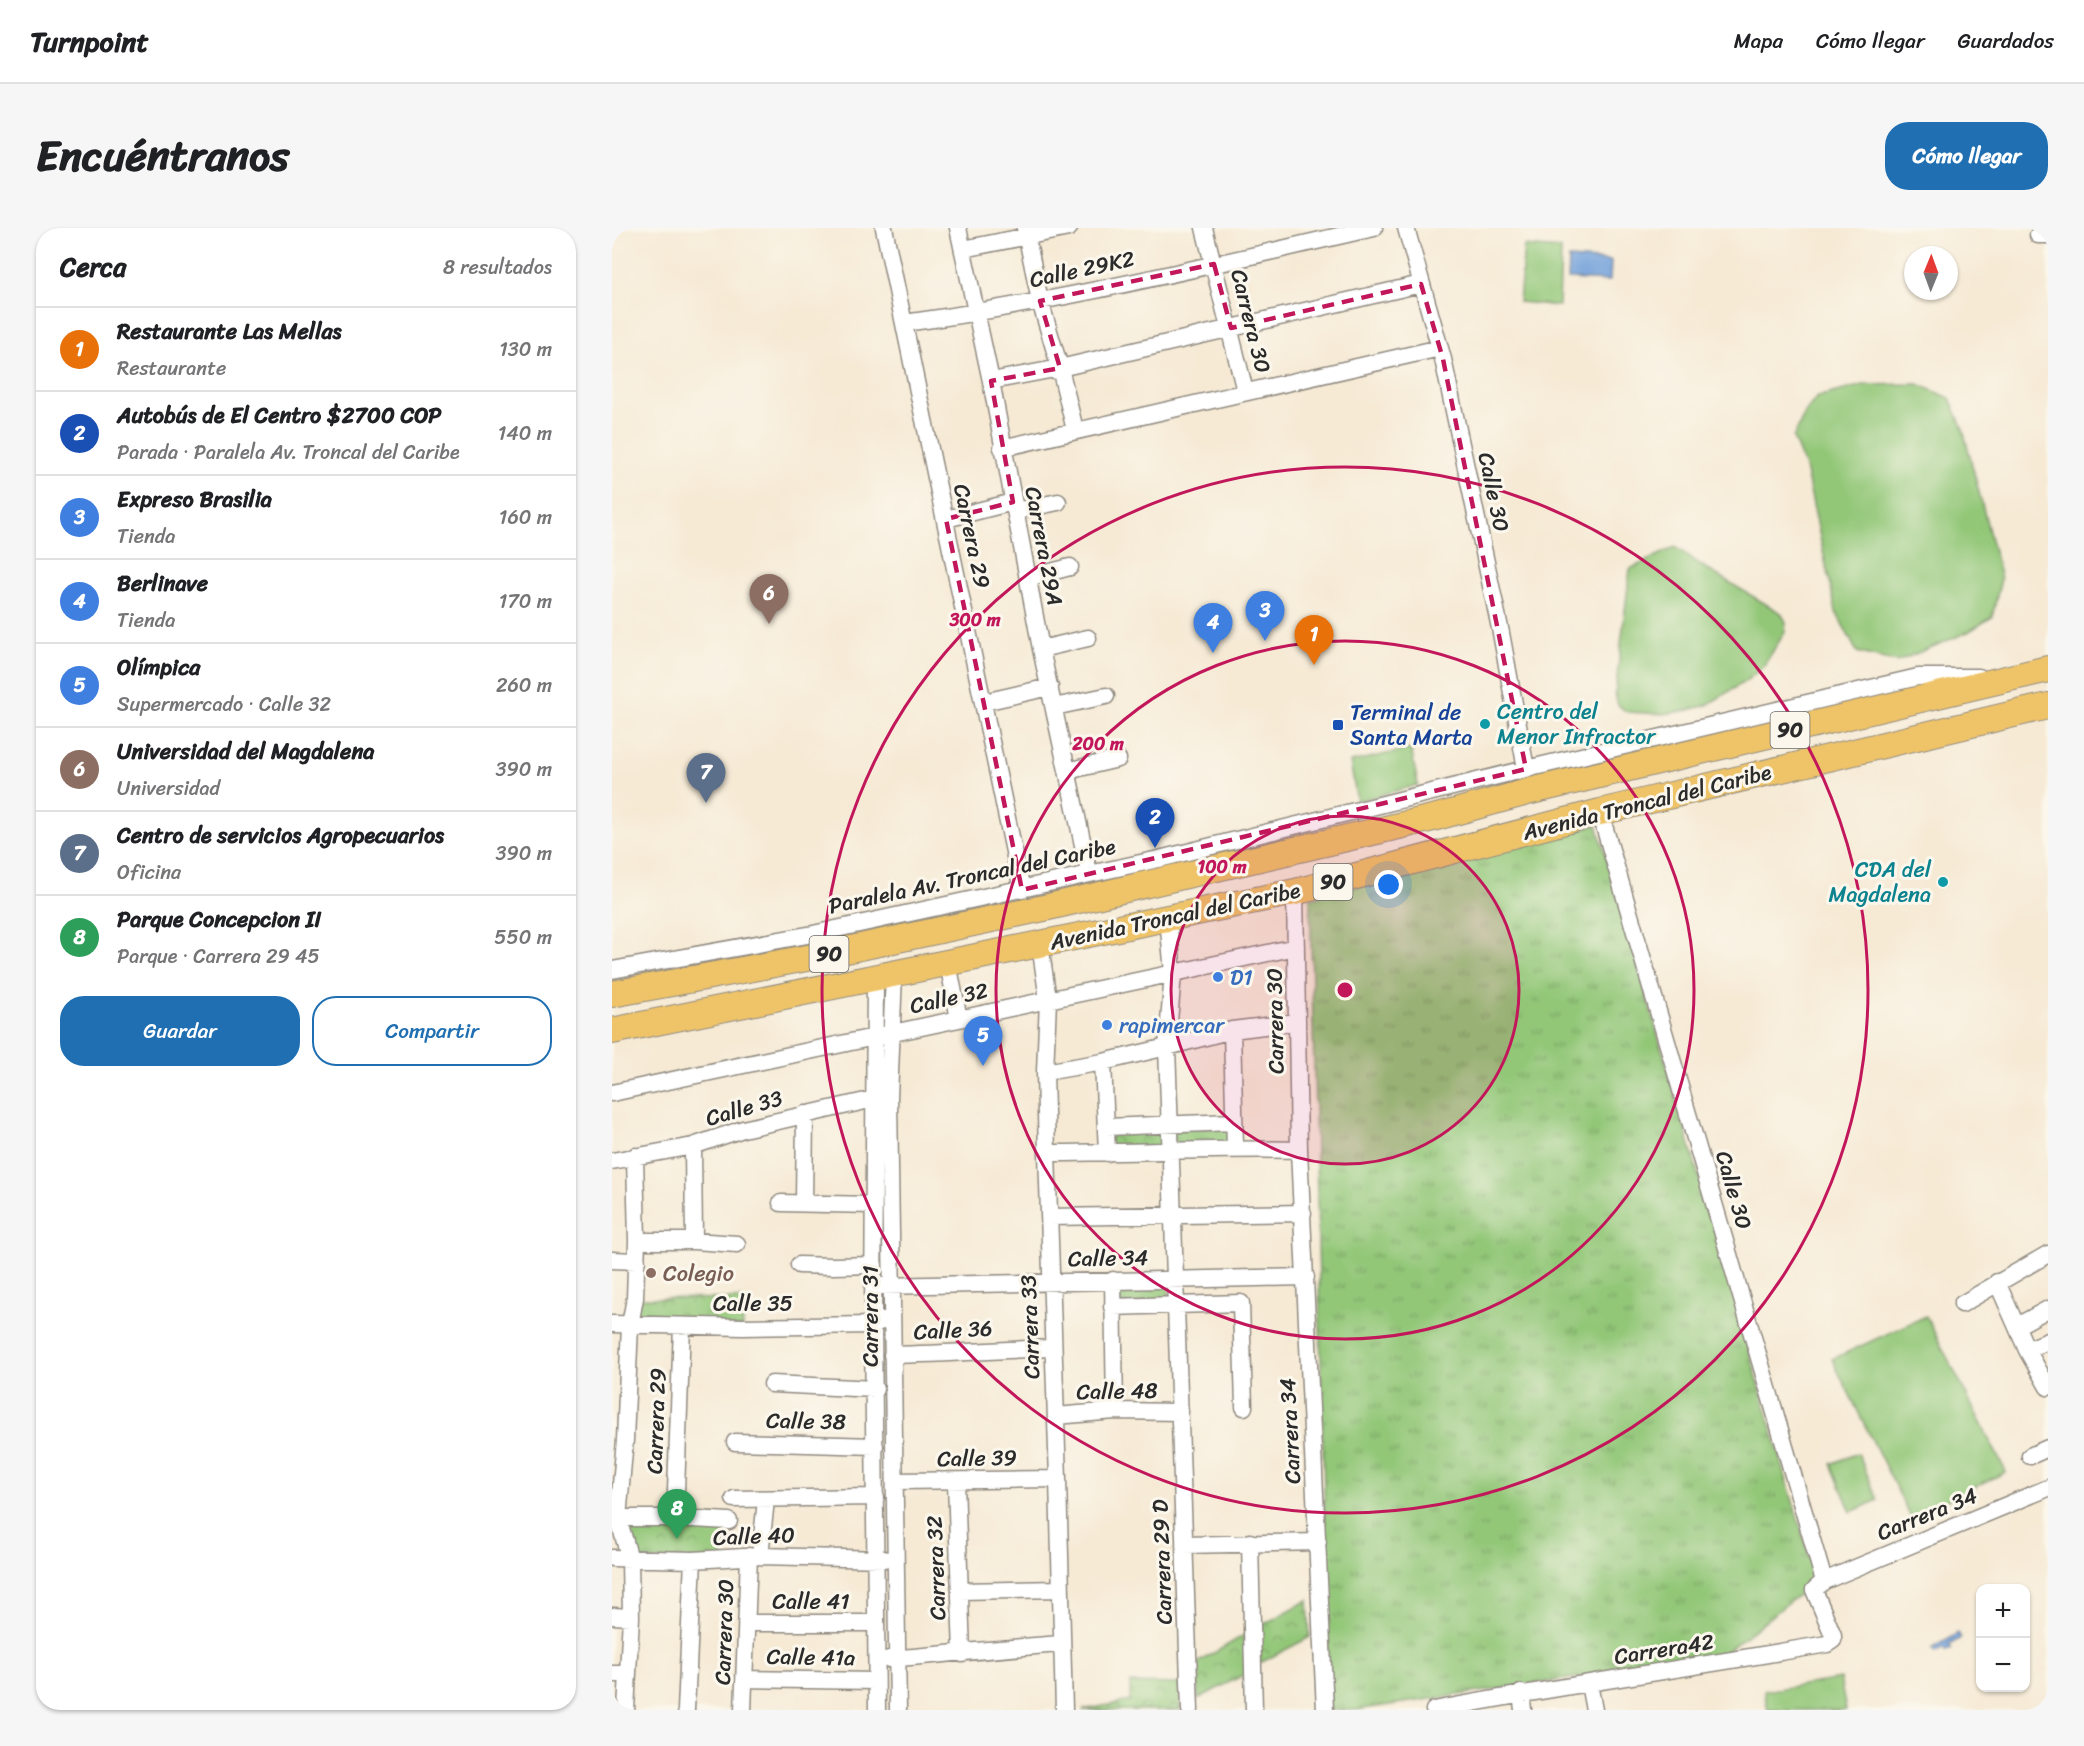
<!DOCTYPE html>
<html lang="es">
<head>
<meta charset="utf-8">
<style>
  :root { --surface:#fff; --page:#f6f6f6; --text:#202124; --muted:#757577; --line:#e0e0e0; --accent:#1f6fb2 }
  body { margin:0; font-family:Sriracha,sans-serif; background:var(--page); color:var(--text) }
  .controls { position:absolute; right:18px; bottom:18px; display:grid; overflow:hidden; border-radius:12px; box-shadow:0 2px 4px #0004 }
  .controls button { width:54px; height:54px; display:grid; place-items:center; padding:0; border:0; border-bottom:2px solid var(--line); background:var(--surface); color:var(--text); font:30px sans-serif }
  .compass { position:absolute; left:1292px; top:18px; width:54px; height:54px; border-radius:50%; background:var(--surface); box-shadow:0 2px 4px #0004; rotate:1deg }
  .you { position:absolute; left:777px; top:657px; width:21px; height:21px; margin:-15px; border:4px solid #fff; border-radius:50%; background:#1a73e8; box-shadow:0 0 0 9px #1a73e833 }
  .badge { display:grid; place-items:center; width:39px; height:39px; border-radius:50%; background:var(--accent); color:#fff; font-size:20px; font-weight:700 }
  .pin { position:absolute; translate:-50% -50px; filter:drop-shadow(0 2px 3px #0008) }
  .pin::after { content:''; position:absolute; top:32px; width:21px; height:18px; background:inherit; clip-path:polygon(0 0,100% 0,50% 100%) }
  .list { margin:0; padding:0; list-style:none }
  h2 { display:flex; justify-content:space-between; align-items:center; height:78px; margin:0; padding:0 24px; font-size:26px }
  h2 small { font-size:20px; font-weight:400; color:var(--muted) }
  .list li { display:grid; grid-template-columns:39px 1fr auto; gap:18px; align-items:center; box-sizing:border-box; height:84px; padding:0 24px; border-top:2px solid var(--line) }
  .list b { display:block; font-size:22px; white-space:nowrap }
  .list p { margin:0; font-size:20px; white-space:nowrap; color:var(--muted) }
  .list em { font-size:20px; font-style:normal; color:var(--muted) }
  .actions { display:flex; gap:12px; padding:18px 24px }
  .actions a { flex:1; padding:14px 0; border:2px solid var(--accent); border-radius:24px; text-align:center; font-size:21px; color:var(--accent) }
  .actions .main { background:var(--accent); color:#fff }
  .map { position:relative; flex:none; width:1436px; height:1482px; overflow:hidden; border-radius:24px }
  header { display:flex; align-items:center; gap:36px; box-sizing:border-box; height:84px; padding:0 30px; background:var(--surface); border-bottom:2px solid var(--line) }
  header strong { font-size:28px }
  nav { display:flex; gap:33px; margin-inline-start:auto; font-size:21px }
  .intro { display:flex; align-items:center; justify-content:space-between; box-sizing:border-box; height:144px; padding:0 36px }
  h1 { margin:0; font-size:42px }
  .button { padding:15px 27px; border-radius:24px; background:var(--accent); color:#fff; font-size:21px; font-weight:700 }
  main { display:flex; gap:36px; padding:0 36px }
  aside { flex:1; background:var(--surface); border-radius:24px; box-shadow:0 2px 4px #0004 }
  .map>svg:first-child { display:block }
</style>
</head>
<body>
<header>
<strong>Turnpoint</strong>
<nav><a>Mapa</a><a>Cómo llegar</a><a>Guardados</a></nav>
</header>
<div class="intro"><h1>Encuéntranos</h1><a class="button">Cómo llegar</a></div>
<main>
<aside>
<h2>Cerca<small>8 resultados</small></h2>
<ul class="list">
<li><span class="badge" style="background:#e8710a">1</span><div><b>Restaurante Las Mellas</b><p>Restaurante</p></div><em>130 m</em></li>
<li><span class="badge" style="background:#1a4fb4">2</span><div><b>Autobús de El Centro $2700 COP</b><p>Parada · Paralela Av. Troncal del Caribe</p></div><em>140 m</em></li>
<li><span class="badge" style="background:#3f7fe0">3</span><div><b>Expreso Brasilia</b><p>Tienda</p></div><em>160 m</em></li>
<li><span class="badge" style="background:#3f7fe0">4</span><div><b>Berlinave</b><p>Tienda</p></div><em>170 m</em></li>
<li><span class="badge" style="background:#3f7fe0">5</span><div><b>Olímpica</b><p>Supermercado · Calle 32</p></div><em>260 m</em></li>
<li><span class="badge" style="background:#8d6e63">6</span><div><b>Universidad del Magdalena</b><p>Universidad</p></div><em>390 m</em></li>
<li><span class="badge" style="background:#5c6f8a">7</span><div><b>Centro de servicios Agropecuarios</b><p>Oficina</p></div><em>390 m</em></li>
<li><span class="badge" style="background:#2e9e5b">8</span><div><b>Parque Concepcion II</b><p>Parque · Carrera 29 45</p></div><em>550 m</em></li>
</ul>
<div class="actions"><a class="main">Guardar</a><a>Compartir</a></div>
</aside>
<div class="map">
<svg width="1436" height="1482" viewBox="0 0 1436 1482">
  <defs>
    <pattern id="grass-tufts" width="24" height="20" patternUnits="userSpaceOnUse" patternTransform="scale(1.5)"><rect width="24" height="20" fill="#93c778"/><path d="M3 7l-1-3M5 7V3M7 7l1-3M15 17l-1-3M17 17v-4M19 17l1-3" fill="none" stroke="#78a263"/></pattern>
    <pattern id="park-crowns" width="20" height="18" patternUnits="userSpaceOnUse" patternTransform="scale(1.5)"><rect width="20" height="18" fill="#93c778"/><path d="M2 6a3 3 0 1 1 6 0M12 15a3 3 0 1 1 6 0" fill="none" stroke="#78a263"/></pattern>
  </defs>
  <rect width="100%" height="100%" fill="#fbf7ec"/>
  <filter id="ink" filterUnits="userSpaceOnUse"><feTurbulence type="fractalNoise" baseFrequency=".0167" numOctaves="2"/><feDisplacementMap in="SourceGraphic" scale="12" xChannelSelector="R" yChannelSelector="G"/><feConvolveMatrix kernelMatrix="1 2 1 2 8 2 1 2 1" color-interpolation-filters="sRGB"/></filter>
  <filter id="wash" filterUnits="userSpaceOnUse"><feTurbulence type="fractalNoise" baseFrequency=".008" numOctaves="4" result="noise"/><feDisplacementMap in="SourceGraphic" scale="24" xChannelSelector="R" yChannelSelector="G"/><feGaussianBlur stdDeviation="1.35" result="paint"/><feColorMatrix in="noise" values="0 0 0 0 0 0 0 0 0 0 0 0 0 0 0 0 0 1.4 0 .05"/><feComposite in="paint" operator="in"/></filter>
  <g filter="url(#wash)">
    <rect width="100%" height="100%" fill="#f6ead5"/>
    <!-- grass -->
    <path fill="url(#grass-tufts)" stroke="#5f7952" stroke-width="1.5" d="M 985,597 L 1204,1353 L 1107,1429 L 743,1482 L 717,1482 L 698,670 Z"/>
    <!-- park -->
    <path fill="url(#park-crowns)" stroke="#5f7952" stroke-width="1.5" d="M 552,899 L 553,920 L 497,920 L 498,900 Z
      M 618,900 L 618,919 L 563,918 L 562,901 Z
      M 557,1056 L 557,1075 L 504,1076 L 504,1057 Z
      M 23,1070 L 130,1071 L 131,1099 L 18,1097 Z
      M 120,1288 L 111,1331 L 21,1332 L 7,1291 Z
      M 696,1372 L 698,1409 L 648,1435 L 647,1399 Z
      M 634,1406 L 635,1445 L 586,1471 L 585,1435 Z
      M 518,1455 L 569,1456 L 568,1482 L 470,1482 L 518,1473 Z"/>
    <!-- pitch -->
    <path fill="#93c778" stroke="#5f7952" stroke-width="1.5" d="M 912,18 L 949,21 L 947,78 L 907,74 Z
      M 1306,156 L 1338,170 L 1351,201 L 1389,351 L 1380,389 L 1356,404 L 1284,434 L 1245,424 L 1224,384 L 1193,239 L 1181,210 L 1194,183 L 1205,169 L 1251,157 Z
      M 1063,319 L 1098,343 L 1169,385 L 1174,394 L 1173,404 L 1151,439 L 1134,453 L 1095,477 L 1073,483 L 1050,486 L 1015,484 L 1006,477 L 1003,466 L 1018,341 Z
      M 799,521 L 806,557 L 745,573 L 738,534 Z
      M 1314,1088 L 1394,1244 L 1299,1290 L 1220,1131 Z
      M 1246,1225 L 1266,1272 L 1239,1284 L 1219,1236 Z
      M 1228,1451 L 1234,1482 L 1156,1482 L 1152,1463 Z"/>
    <!-- water -->
    <path fill="#72a0da" stroke="#4e6682" stroke-width="1.5" d="M 957,30 L 999,33 L 998,53 L 956,51 Z
      M 1346,1405 L 1349,1410 L 1337,1417 L 1339,1421 L 1334,1424 L 1331,1420 L 1323,1425 L 1320,1421 Z"/>
  </g>
  <g filter="url(#ink)">
    <g fill="none" stroke-linecap="round" stroke-linejoin="round">
      <defs>
        <path id="minor" d="M 272,0 L 410,662
          M 346,0 L 379,153 L 429,421 L 477,645
          M 413,0 L 428,73 L 448,140 L 463,202
          M 592,0 L 633,163
          M 794,0 L 831,131 L 889,405 L 914,541
          M 1426,7 L 1436,7
          M 351,21 L 457,0
          M 292,95 C 451,74 606,35 762,0
          M 379,153 L 448,140 L 809,56
          M 390,220 L 828,120
          M 403,283 L 446,274
          M 334,291 L 401,274
          M 416,350 L 458,339
          M 429,421 L 476,410
          M 372,474 L 438,459
          M 442,479 L 494,468
          M 455,543 L 506,531
          M 988,584 L 1212,1353
          M 683,664 L 687,922 L 713,1482
          M 556,690 L 561,745 L 555,819 L 578,1482
          M 428,716 L 436,772 L 433,844 L 435,925 L 446,1251 L 452,1482
          M 336,735 L 347,791
          M 0,742 L 201,706 L 547,631 L 914,541 L 1306,449 L 1367,449
          M 282,746 L 277,870 L 286,1482
          M 263,750 L 261,1097 L 265,1482
          M 620,802 L 623,920
          M 491,834 L 495,925
          M 433,844 L 491,834 L 555,819 L 620,802 L 685,794
          M 0,865 L 684,719
          M 494,899 L 621,894
          M 81,918 L 82,1013
          M 435,925 C 519,925 603,920 687,922
          M 0,933 L 81,918 L 131,901 L 262,871 L 273,870
          M 169,975 L 261,977
          M 192,975 L 193,886
          M 437,989 L 691,985
          M 25,1013 L 82,1013 L 125,1016
          M 0,1032 L 25,1033
          M 187,1037 L 221,1038 L 262,1037
          M 501,1052 L 503,1183
          M 1385,1054 L 1415,1122 L 1436,1159
          M 269,1058 L 694,1049
          M 1350,1076 L 1436,1026
          M 500,1079 L 629,1075 L 632,1179
          M 0,1096 L 131,1099 L 261,1097 L 271,1092
          M 1405,1098 L 1436,1081
          M 1415,1122 L 1436,1113
          M 280,1127 C 334,1126 387,1122 441,1120
          M 160,1156 L 263,1161
          M 444,1188 L 503,1183 L 568,1184
          M 123,1214 L 263,1218
          M 1418,1228 L 1436,1220
          M 284,1253 L 446,1251
          M 344,1254 L 350,1426
          M 122,1271 L 264,1269
          M 6,1290 L 63,1290 L 117,1293
          M 63,1290 L 70,1098
          M 638,1314 L 642,1482
          M 572,1317 L 706,1314
          M 148,1328 L 154,1272
          M 0,1330 L 81,1332 L 148,1328 L 272,1331
          M 348,1363 L 448,1361
          M 0,1388 L 19,1389
          M 134,1395 L 263,1395
          M 277,1431 C 335,1426 392,1420 450,1416
          M 0,1446 L 16,1446
          M 133,1451 L 264,1453
          M 977,1456 L 982,1482
          M 909,1465 L 911,1482
          M 14,1482 L 19,1389 L 18,1331 L 6,1290 L 13,1212 L 18,1097 L 23,1070 L 25,1013 L 23,928
          M 74,1482 L 81,1332
          M 131,1482 L 137,1328
          M 822,1482 C 952,1457 1084,1439 1215,1416 L 1221,1412 L 1221,1407 L 1202,1362 L 1212,1353 L 1436,1260"/>
        <path id="highway" d="M 0,766 L 206,728 L 432,680 L 821,590 L 919,563 L 1436,441
          M 0,803 L 683,664 L 988,584 L 1436,478"/>
      </defs>
      <!-- minor casing -->
      <use href="#minor" stroke="#908a80" stroke-width="19"/>
      <!-- highway casing -->
      <use href="#highway" stroke="#908a80" stroke-width="28"/>
      <!-- minor -->
      <use href="#minor" stroke="#fff" stroke-width="16"/>
      <!-- highway -->
      <use href="#highway" stroke="#efc469" stroke-width="26"/>
    </g>
  </g>
  <!-- marked area -->
  <path fill="none" stroke="#c2185b" stroke-width="4.5" stroke-dasharray="12 8" stroke-linejoin="round" d="M 602,36 L 619,100 L 809,56 L 831,131 L 914,541 L 410,662 L 334,291 L 401,274 L 379,153 L 448,140 L 428,73 Z"/>
  <!-- distance rings -->
  <circle cx="733" cy="762" r="174" fill="#c2185b" fill-opacity=".12"/>
  <g fill="none" stroke="#c2185b" stroke-width="3">
    <circle cx="733" cy="762" r="174"/>
    <circle cx="733" cy="762" r="349"/>
    <circle cx="733" cy="762" r="523"/>
  </g>
  <!-- markers -->
  <g fill="#0f9aa8" stroke="#fbf7ec" stroke-width="2">
    <circle cx="873" cy="496" r="6"/>
    <circle cx="1331" cy="654" r="6"/>
  </g>
  <rect fill="#1a4fb4" stroke="#fbf7ec" stroke-width="2" x="720" y="491" width="12" height="12" rx="3"/>
  <g fill="#3f7fe0" stroke="#fbf7ec" stroke-width="2">
    <circle cx="606" cy="749" r="6"/>
    <circle cx="495" cy="797" r="6"/>
  </g>
  <circle fill="#8d6e63" stroke="#fbf7ec" stroke-width="2" cx="39" cy="1045" r="6"/>
  <g text-anchor="middle" dominant-baseline="central" stroke-width="6" stroke-linejoin="round" paint-order="stroke">
    <!-- shield labels -->
    <g fill="#fbf7ec" stroke="#696865" stroke-width="1.5">
      <rect x="1158.5" y="484" width="39" height="36" rx="4.5"/>
      <rect x="701.5" y="636" width="39" height="36" rx="4.5"/>
      <rect x="197.5" y="708" width="39" height="36" rx="4.5"/>
    </g>
    <g font-size="21" font-weight="bold" fill="#2b2b2b">
      <text x="1178" y="502">90</text>
      <text x="721" y="654">90</text>
      <text x="217" y="726">90</text>
    </g>
    <!-- street labels -->
    <g font-size="22" fill="#2b2b2b" stroke="#fbf7ec">
      <text transform="translate(470 41) rotate(-12)">Calle 29K2</text>
      <text transform="translate(639 93) rotate(76)">Carrera 30</text>
      <text transform="translate(882 264) rotate(78)">Calle 30</text>
      <text transform="translate(360 308) rotate(78)">Carrera 29</text>
      <text transform="translate(432 318) rotate(79)">Carrera 29A</text>
      <text transform="translate(1035 574) rotate(-14)">Avenida Troncal del Caribe</text>
      <text transform="translate(360 648) rotate(-12)">Paralela Av. Troncal del Caribe</text>
      <text transform="translate(563 688) rotate(-12)">Avenida Troncal del Caribe</text>
      <text transform="translate(337 770) rotate(-12)">Calle 32</text>
      <text transform="translate(663 793) rotate(-91)">Carrera 30</text>
      <text transform="translate(132 880) rotate(-16)">Calle 33</text>
      <text transform="translate(1122 962) rotate(74)">Calle 30</text>
      <text transform="translate(496 1030) rotate(-1)">Calle 34</text>
      <text x="141" y="1075">Calle 35</text>
      <text transform="translate(258 1088) rotate(-90)">Carrera 31</text>
      <text transform="translate(418 1099) rotate(-92)">Carrera 33</text>
      <text transform="translate(341 1102) rotate(-3)">Calle 36</text>
      <text transform="translate(505 1163) rotate(-1)">Calle 48</text>
      <text transform="translate(44 1193) rotate(-88)">Carrera 29</text>
      <text transform="translate(194 1193) rotate(1)">Calle 38</text>
      <text transform="translate(678 1203) rotate(-93)">Carrera 34</text>
      <text transform="translate(365 1230) rotate(-1)">Calle 39</text>
      <text transform="translate(1315 1286) rotate(-22)">Carrera 34</text>
      <text transform="translate(142 1308) rotate(-2)">Calle 40</text>
      <text transform="translate(550 1334) rotate(-92)">Carrera 29 D</text>
      <text transform="translate(324 1340) rotate(-92)">Carrera 32</text>
      <text x="199" y="1373">Calle 41</text>
      <text transform="translate(112 1404) rotate(-88)">Carrera 30</text>
      <text transform="translate(1052 1421) rotate(-9)">Carrera42</text>
      <text transform="translate(199 1429) rotate(1)">Calle 41a</text>
    </g>
    <!-- culture labels -->
    <g font-size="22" fill="#0d838f" stroke="#fbf7ec" text-anchor="start">
      <text x="885" y="483">Centro del<tspan x="885" dy="25">Menor Infractor</tspan></text>
      <text x="1319" y="641" text-anchor="end">CDA del<tspan x="1319" dy="25">Magdalena</tspan></text>
    </g>
    <!-- transit labels -->
    <g font-size="22" fill="#164399" stroke="#fbf7ec" text-anchor="start">
      <text x="738" y="484">Terminal de<tspan x="738" dy="25">Santa Marta</tspan></text>
    </g>
    <!-- shop labels -->
    <g font-size="22" fill="#366cbe" stroke="#fbf7ec" text-anchor="start">
      <text x="618" y="749">D1</text>
      <text x="507" y="797">rapimercar</text>
    </g>
    <!-- education labels -->
    <g font-size="22" fill="#785e54" stroke="#fbf7ec" text-anchor="start">
      <text x="51" y="1045">Colegio</text>
    </g>
  </g>
  <circle cx="733" cy="762" r="9" fill="#c2185b" stroke="#fbf7ec" stroke-width="3"/>
  <g font-size="18" text-anchor="middle" font-weight="bold" fill="#c2185b" stroke="#fbf7ec" stroke-width="6" stroke-linejoin="round" paint-order="stroke">
    <text x="363" y="398">300 m</text>
    <text x="486" y="522">200 m</text>
    <text x="610" y="645">100 m</text>
  </g>
</svg>
<div class="controls">
<button>+</button>
<button>−</button>
</div>
<svg class="compass" viewBox="-18 -18 36 36"><path d="M0-13l5 13h-10z" fill="#e53935"/><path d="M0 13l5-13h-10z" fill="#757577"/></svg>
<div class="you"></div>
<div class="pin badge" style="left:702px;top:437px;background:#e8710a">1</div>
<div class="pin badge" style="left:543px;top:620px;background:#1a4fb4">2</div>
<div class="pin badge" style="left:653px;top:413px;background:#3f7fe0">3</div>
<div class="pin badge" style="left:601px;top:425px;background:#3f7fe0">4</div>
<div class="pin badge" style="left:371px;top:838px;background:#3f7fe0">5</div>
<div class="pin badge" style="left:157px;top:396px;background:#8d6e63">6</div>
<div class="pin badge" style="left:94px;top:575px;background:#5c6f8a">7</div>
<div class="pin badge" style="left:65px;top:1311px;background:#2e9e5b">8</div>
</div>
</main>
</body>
</html>
